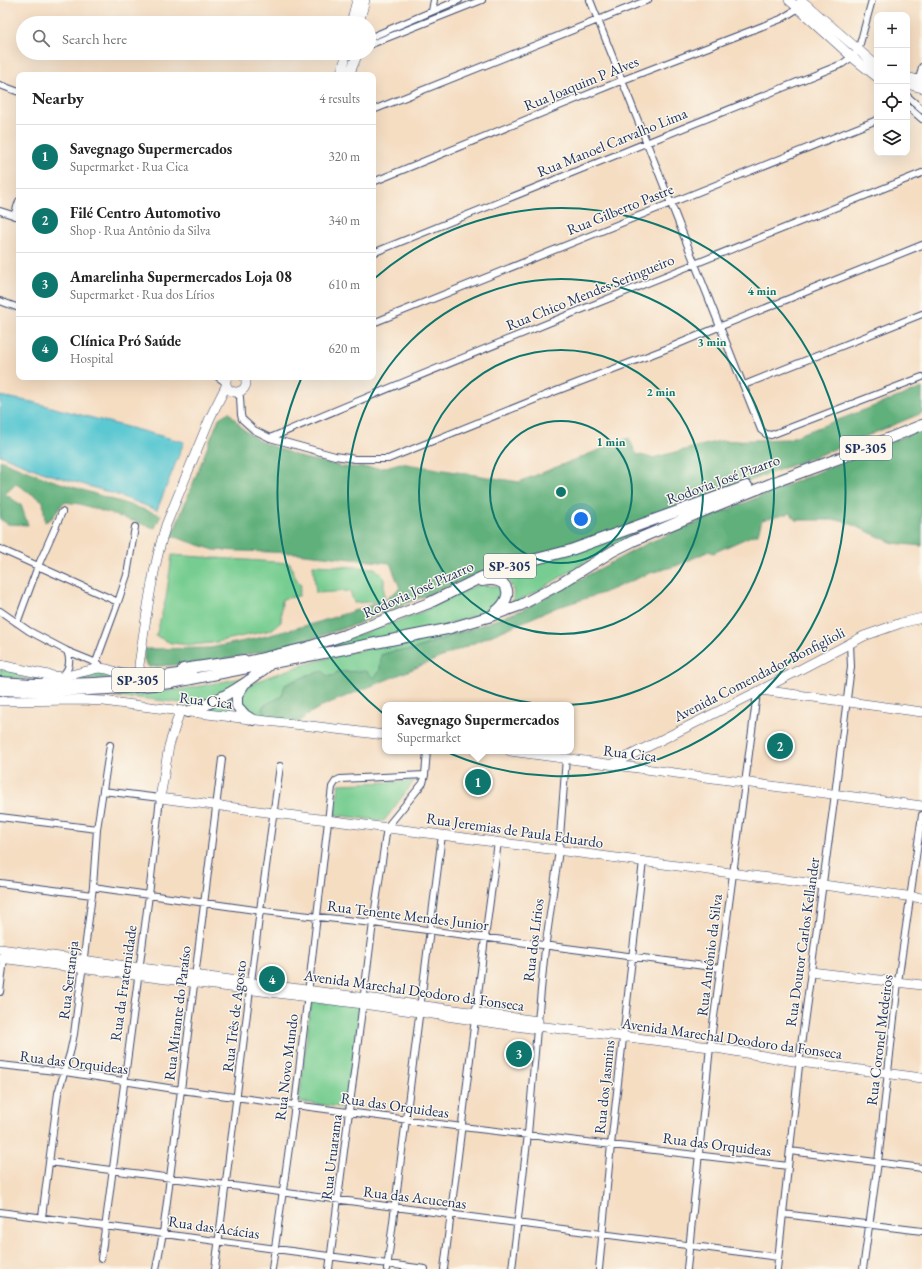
<!DOCTYPE html>
<html lang="en">
<head>
<meta charset="utf-8">
<style>
  :root { --surface:#fff; --page:#f2f2f2; --text:#222; --muted:#767676; --line:#e0e0e0; --accent:#0f766e }
  body { margin:0; font-family:"EB Garamond",serif; background:var(--page); color:var(--text) }
  .controls { position:absolute; right:12px; top:12px; display:grid; overflow:hidden; border-radius:8px; box-shadow:0 4px 16px #0002 }
  .controls button { width:36px; height:36px; display:grid; place-items:center; padding:0; border:0; border-bottom:1px solid var(--line); background:var(--surface); color:var(--text); font:20px sans-serif }
  .you { position:absolute; left:581px; top:519px; width:14px; height:14px; margin:-10px; border:3px solid #fff; border-radius:50%; background:#1a73e8; box-shadow:0 0 0 6px #1a73e833 }
  .badge { display:grid; place-items:center; width:26px; height:26px; border-radius:50%; background:var(--accent); color:#fff; font-size:13px; font-weight:700 }
  .pin { position:absolute; translate:-50% -50%; border:2px solid #fff; box-shadow:0 1px 4px #0006 }
  .popup { position:absolute; left:382px; top:702px; width:192px; height:52px; box-sizing:border-box; display:grid; place-content:center; border-radius:8px; background:var(--surface); filter:drop-shadow(0 1px 3px #0005); font-size:13px; white-space:nowrap; color:var(--muted) }
  .popup b { font-size:15px; color:var(--text) }
  .popup::after { content:''; position:absolute; left:50%; top:100%; margin-left:-8px; border:8px solid transparent; border-top-color:var(--surface) }
  .list { margin:0; padding:0; list-style:none }
  h2 { display:flex; justify-content:space-between; align-items:center; height:52px; margin:0; padding:0 16px; font-size:17px }
  h2 small { font-size:13px; font-weight:400; color:var(--muted) }
  .list li { display:grid; grid-template-columns:26px 1fr auto; gap:12px; align-items:center; box-sizing:border-box; height:64px; padding:0 16px; border-top:1px solid var(--line) }
  .list b { display:block; font-size:15px; white-space:nowrap }
  .list p { margin:0; font-size:13px; white-space:nowrap; color:var(--muted) }
  .list em { font-size:13px; font-style:normal; color:var(--muted) }
  .icon { flex:none; width:22px; height:22px; fill:none; stroke:currentColor; stroke-width:2; stroke-linecap:round; stroke-linejoin:round }
  .map { position:relative; flex:none; width:922px; height:1269px; overflow:hidden }
  .search { position:absolute; background:var(--surface); box-shadow:0 4px 16px #0002; left:16px; top:16px; width:360px; height:44px; display:flex; align-items:center; gap:10px; box-sizing:border-box; padding:0 14px; border-radius:22px; color:var(--muted); font-size:15px }
  .panel { position:absolute; background:var(--surface); box-shadow:0 4px 16px #0002; left:16px; top:72px; width:360px; height:308px; border-radius:8px }
  .map>svg:first-child { display:block }
</style>
</head>
<body>
<div class="map">
<svg width="922" height="1269" viewBox="0 0 922 1269">
  <rect width="100%" height="100%" fill="#fbf7ec"/>
  <filter id="ink" filterUnits="userSpaceOnUse"><feTurbulence type="fractalNoise" baseFrequency=".025" numOctaves="2"/><feDisplacementMap in="SourceGraphic" scale="8" xChannelSelector="R" yChannelSelector="G"/><feConvolveMatrix kernelMatrix="1 2 1 2 8 2 1 2 1" color-interpolation-filters="sRGB"/></filter>
  <filter id="wash" filterUnits="userSpaceOnUse"><feTurbulence type="fractalNoise" baseFrequency=".012" numOctaves="4" result="noise"/><feDisplacementMap in="SourceGraphic" scale="16" xChannelSelector="R" yChannelSelector="G"/><feGaussianBlur stdDeviation="0.9" result="paint"/><feColorMatrix in="noise" values="0 0 0 0 0 0 0 0 0 0 0 0 0 0 0 0 0 1.4 0 .05"/><feComposite in="paint" operator="in"/></filter>
  <g filter="url(#wash)">
    <rect width="100%" height="100%" fill="#f5ddc2"/>
    <!-- green -->
    <path fill="#77cd91" stroke="#497e78" d="M 640,530 L 610,547 L 536,592 L 510,605 C 518,590 511,581 497,575 Z
      M 172,555 L 290,563 L 294,575 L 301,586 L 299,596 L 282,599 L 281,622 L 271,630 L 212,643 L 191,645 L 171,643 L 156,636 L 166,598 Z
      M 313,565 L 375,568 L 384,577 L 384,601 L 354,603 L 350,591 L 316,593 Z
      M 483,585 L 498,586 L 502,591 L 499,601 L 491,609 L 480,614 L 443,626 L 304,654 L 415,615 L 475,586 Z
      M 462,631 L 412,650 L 394,651 L 381,655 L 380,671 L 374,678 L 346,672 L 337,672 L 334,676 L 308,675 L 285,685 L 282,696 L 263,706 L 262,711 L 268,716 L 246,714 C 242,703 238,695 248,687 C 256,680 274,675 285,671 C 342,651 402,642 462,631 Z
      M 0,669 L 39,677 L 98,673 L 113,676 L 113,677 L 80,681 L 0,678 Z
      M 247,677 C 227,689 208,702 185,706 L 181,703 L 132,697 L 131,699 L 114,696 L 185,689 Z
      M 232,695 L 231,702 L 234,714 L 208,709 Z
      M 414,781 L 384,821 L 335,815 L 339,784 Z
      M 311,1001 L 360,1007 L 346,1108 L 299,1102 Z"/>
    <!-- forest -->
    <path fill="#61b07b" stroke="#3e706c" d="M 922,388 L 922,413 L 843,446 L 653,517 L 605,535 L 500,565 L 357,624 L 302,642 L 266,651 L 208,662 L 149,667 L 144,660 L 145,649 L 210,648 L 259,638 L 319,622 L 384,601 L 400,588 L 390,563 L 295,553 L 214,550 L 172,536 L 219,418 L 229,412 L 242,428 L 259,441 L 303,458 L 344,467 L 382,468 L 400,463 L 519,482 L 629,438 L 636,454 L 652,458 L 720,441 L 788,439 Z
      M 922,429 L 922,546 L 893,543 L 842,520 L 795,520 L 791,513 L 762,520 L 758,534 L 751,536 L 713,553 L 709,551 L 676,566 L 650,573 L 603,593 L 555,608 L 430,662 L 322,706 L 307,715 L 298,723 L 270,720 L 262,711 L 263,706 L 282,696 L 285,685 L 308,675 L 323,671 L 327,676 L 333,676 L 337,672 L 366,671 L 374,678 L 380,671 L 381,655 L 394,651 L 412,650 L 429,644 L 522,610 L 648,543 Z
      M 0,460 L 45,478 L 161,515 L 155,528 L 80,504 L 64,502 L 52,518 L 45,522 L 43,501 L 16,484 L 5,494 L 21,505 L 28,525 L 8,524 L 0,519 Z"/>
    <!-- water -->
    <path fill="#5cc8d2" stroke="#3c7c98" d="M 0,396 L 32,402 L 184,442 L 157,510 L 115,494 L 42,472 L 0,455 Z"/>
  </g>
  <g filter="url(#ink)">
    <g fill="none" stroke-linecap="round" stroke-linejoin="round">
      <defs>
        <path id="street" d="M 590,0 L 761,430 L 766,434 L 771,435 L 922,377
          M 432,11 L 434,0
          M 369,38 L 459,0
          M 369,45 L 482,0
          M 918,84 L 922,67
          M 0,85 L 19,92
          M 907,96 L 922,109
          M 907,106 L 922,119
          M 373,110 L 648,0
          M 373,182 L 623,80 L 781,19 L 794,11 L 799,7
          M 0,211 L 19,217
          M 14,216 L 19,201
          M 373,253 L 842,64 L 852,57 L 858,51 L 872,0
          M 0,301 L 19,308
          M 373,323 L 877,120
          M 218,377 L 225,382
          M 744,385 L 922,314
          M 235,392 L 240,397 L 241,415 L 242,419 L 254,430 L 270,438 L 335,456 L 355,459 L 388,459 L 551,393 L 671,347 L 709,331 L 922,245
          M 270,438 C 486,347 704,260 922,173
          M 0,549 L 118,602
          M 0,611 L 29,631 L 67,651 L 99,664
          M 17,623 L 38,566 L 62,512
          M 96,662 L 118,602 L 127,575 L 135,527
          M 62,676 C 70,669 71,661 67,651
          M 0,817 L 97,829
          M 0,883 L 92,895
          M 93,887 L 255,910 L 373,923 L 720,968
          M 0,992 L 4,959
          M 538,1021 L 545,949 L 559,850 L 566,758
          M 0,1065 L 65,1072 L 181,1090 L 462,1127 L 788,1166
          M 790,1151 L 922,1168
          M 49,1162 L 778,1257
          M 0,1212 L 425,1269
          M 783,1214 L 922,1231
          M 42,1217 L 58,1093 L 70,1053 L 74,1034 L 93,887 L 97,829 L 110,745
          M 101,1259 L 149,895 L 160,798 L 103,791
          M 156,1269 L 163,1233 L 181,1090 L 222,759
          M 215,1269 L 260,910 L 280,766
          M 272,1269 L 295,1105 L 332,787 L 336,781 L 340,779 L 425,775
          M 329,1269 L 373,923 L 387,827 L 423,783 L 425,775 L 427,751
          M 387,1269 L 442,835
          M 444,1269 L 485,938 L 498,842
          M 512,1269 L 528,1134 L 537,1029
          M 599,1269 L 611,1145 L 643,861
          M 687,1269 L 710,1047 L 757,693
          M 777,1269 L 802,1038 L 835,794 L 851,667 L 850,643
          M 863,1269 L 878,1162 L 898,982 L 922,815"/>
        <path id="secondary" d="M 789,0 L 852,57 L 877,77
          M 801,0 L 877,66
          M 351,23 L 357,0
          M 359,23 L 365,0
          M 340,75 L 345,60 L 345,53
          M 349,75 L 358,53
          M 907,77 L 922,81
          M 907,84 L 922,88
          M 227,377 C 220,397 252,397 245,377
          M 0,665 L 53,676 L 62,677 L 99,668 L 107,669 L 123,674 L 140,673 L 139,665 C 146,618 152,570 166,525 L 210,418 L 226,386
          M 761,690 L 922,712
          M 0,701 L 81,700 L 104,701 C 198,714 291,723 385,735
          M 180,711 L 169,746 L 160,798 L 922,898
          M 510,751 L 922,806
          M 613,764 L 761,690 L 864,636 L 901,623 L 922,618
          M 0,949 L 538,1021 L 537,1029 L 363,1004 L 0,958
          M 811,972 L 922,985
          M 537,1026 L 710,1047 L 800,1062 L 922,1078"/>
        <path id="primary" d="M 482,581 C 509,575 516,597 495,612
          M 238,664 L 305,648 L 348,634 L 429,603 L 482,577 L 499,570 L 517,564 L 571,550 L 747,486
          M 183,669 L 244,660
          M 0,682 C 63,687 129,683 191,672
          M 243,686 L 237,695 L 237,706 L 245,715 L 253,720
          M 0,690 C 57,693 114,690 171,683 L 447,629 L 488,617 L 521,605 L 560,584 L 613,551 L 633,541 L 718,505 L 780,480 L 840,458 L 922,425
          M 187,712 C 217,702 244,686 268,666"/>
      </defs>
      <!-- street casing -->
      <use href="#street" stroke="#3c496d" stroke-width="8"/>
      <!-- secondary casing -->
      <use href="#secondary" stroke="#3c496d" stroke-width="10"/>
      <!-- primary casing -->
      <use href="#primary" stroke="#3c496d" stroke-width="12"/>
      <!-- street -->
      <use href="#street" stroke="#fff" stroke-width="6"/>
      <!-- secondary -->
      <use href="#secondary" stroke="#fff" stroke-width="9"/>
      <!-- primary -->
      <use href="#primary" stroke="#fff" stroke-width="10"/>
    </g>
  </g>
  <!-- distance rings -->
  <g fill="none" stroke="#0f766e" stroke-width="2">
    <circle cx="561" cy="492" r="71"/>
    <circle cx="561" cy="492" r="142"/>
    <circle cx="561" cy="492" r="213"/>
    <path d="M375 278A284 284 0 1 1 301 379"/>
  </g>
  <g text-anchor="middle" dominant-baseline="central" stroke-width="3" stroke-linejoin="round" paint-order="stroke">
    <!-- shield labels -->
    <g fill="#fbf7ec" stroke="#5e6b89" stroke-width="1">
      <rect x="840" y="436" width="52" height="24" rx="3"/>
      <rect x="484" y="554" width="52" height="24" rx="3"/>
      <rect x="112" y="668" width="52" height="24" rx="3"/>
    </g>
    <g font-size="14" font-weight="bold" fill="#1b2f5e">
      <text x="866" y="448">SP-305</text>
      <text x="510" y="566">SP-305</text>
      <text x="138" y="680">SP-305</text>
    </g>
    <!-- street labels -->
    <g font-size="15" fill="#1b2f5e" stroke="#fbf7ec">
      <text transform="translate(581 83) rotate(-22)">Rua Joaquim P Alves</text>
      <text transform="translate(612 142) rotate(-22)">Rua Manoel Carvalho Lima</text>
      <text transform="translate(620 209) rotate(-22)">Rua Gilberto Pastre</text>
      <text transform="translate(590 292) rotate(-22)">Rua Chico Mendes Seringueiro</text>
      <text transform="translate(723 479) rotate(-20)">Rodovia José Pizarro</text>
      <text transform="translate(418 589) rotate(-24)">Rodovia José Pizarro</text>
      <text transform="translate(759 674) rotate(-27)">Avenida Comendador Bonfiglioli</text>
      <text transform="translate(206 700) rotate(7)">Rua Cica</text>
      <text transform="translate(630 753) rotate(7)">Rua Cica</text>
      <text transform="translate(515 830) rotate(8)">Rua Jeremias de Paula Eduardo</text>
      <text transform="translate(408 915) rotate(7)">Rua Tenente Mendes Junior</text>
      <text transform="translate(533 940) rotate(-83)">Rua dos Lírios</text>
      <text transform="translate(802 942) rotate(-82)">Rua Doutor Carlos Kellander</text>
      <text transform="translate(709 955) rotate(-83)">Rua Antônio da Silva</text>
      <text transform="translate(68 980) rotate(-83)">Rua Sertaneja</text>
      <text transform="translate(123 983) rotate(-82)">Rua da Fraternidade</text>
      <text transform="translate(414 990) rotate(8)">Avenida Marechal Deodoro da Fonseca</text>
      <text transform="translate(177 1013) rotate(-83)">Rua Mirante do Paraíso</text>
      <text transform="translate(234 1016) rotate(-83)">Rua Três de Agosto</text>
      <text transform="translate(732 1038) rotate(8)">Avenida Marechal Deodoro da Fonseca</text>
      <text transform="translate(879 1040) rotate(-83)">Rua Coronel Medeiros</text>
      <text transform="translate(74 1062) rotate(7)">Rua das Orquideas</text>
      <text transform="translate(286 1067) rotate(-83)">Rua Novo Mundo</text>
      <text transform="translate(604 1087) rotate(-84)">Rua dos Jasmins</text>
      <text transform="translate(395 1105) rotate(8)">Rua das Orquideas</text>
      <text transform="translate(717 1144) rotate(7)">Rua das Orquideas</text>
      <text transform="translate(331 1157) rotate(-83)">Rua Uruarama</text>
      <text transform="translate(415 1197) rotate(7)">Rua das Acucenas</text>
      <text transform="translate(214 1227) rotate(8)">Rua das Acácias</text>
    </g>
  </g>
  <circle cx="561" cy="492" r="6" fill="#0f766e" stroke="#fbf7ec" stroke-width="2"/>
  <g font-size="12" text-anchor="middle" font-weight="bold" fill="#0f766e" stroke="#fbf7ec" stroke-width="3" stroke-linejoin="round" paint-order="stroke">
    <text x="762" y="295">4 min</text>
    <text x="712" y="346">3 min</text>
    <text x="661" y="396">2 min</text>
    <text x="611" y="446">1 min</text>
  </g>
</svg>
<div class="controls">
<button>+</button>
<button>−</button>
<button><svg class="icon" aria-label="locate" viewBox="0 0 24 24"><circle cx="12" cy="12" r="6"/><path d="M12 2v4M12 18v4M2 12h4M18 12h4"/></svg></button>
<button><svg class="icon" aria-label="layers" viewBox="0 0 24 24"><path d="M12 4l9 5-9 5-9-5zM3 14l9 5 9-5"/></svg></button>
</div>
<div class="you"></div>
<div class="pin badge" style="left:478px;top:782px">1</div>
<div class="popup"><b>Savegnago Supermercados</b>Supermarket</div>
<div class="pin badge" style="left:780px;top:746px">2</div>
<div class="pin badge" style="left:519px;top:1054px">3</div>
<div class="pin badge" style="left:272px;top:979px">4</div>
<div class="search"><svg class="icon" aria-label="search" viewBox="0 0 24 24"><circle cx="10" cy="10" r="6"/><path d="M15 15l6 6"/></svg>Search here</div>
<section class="panel">
<h2>Nearby<small>4 results</small></h2>
<ul class="list">
<li><span class="badge">1</span><div><b>Savegnago Supermercados</b><p>Supermarket · Rua Cica</p></div><em>320 m</em></li>
<li><span class="badge">2</span><div><b>Filé Centro Automotivo</b><p>Shop · Rua Antônio da Silva</p></div><em>340 m</em></li>
<li><span class="badge">3</span><div><b>Amarelinha Supermercados Loja 08</b><p>Supermarket · Rua dos Lírios</p></div><em>610 m</em></li>
<li><span class="badge">4</span><div><b>Clínica Pró Saúde</b><p>Hospital</p></div><em>620 m</em></li>
</ul>
</section>
</div>
</body>
</html>
